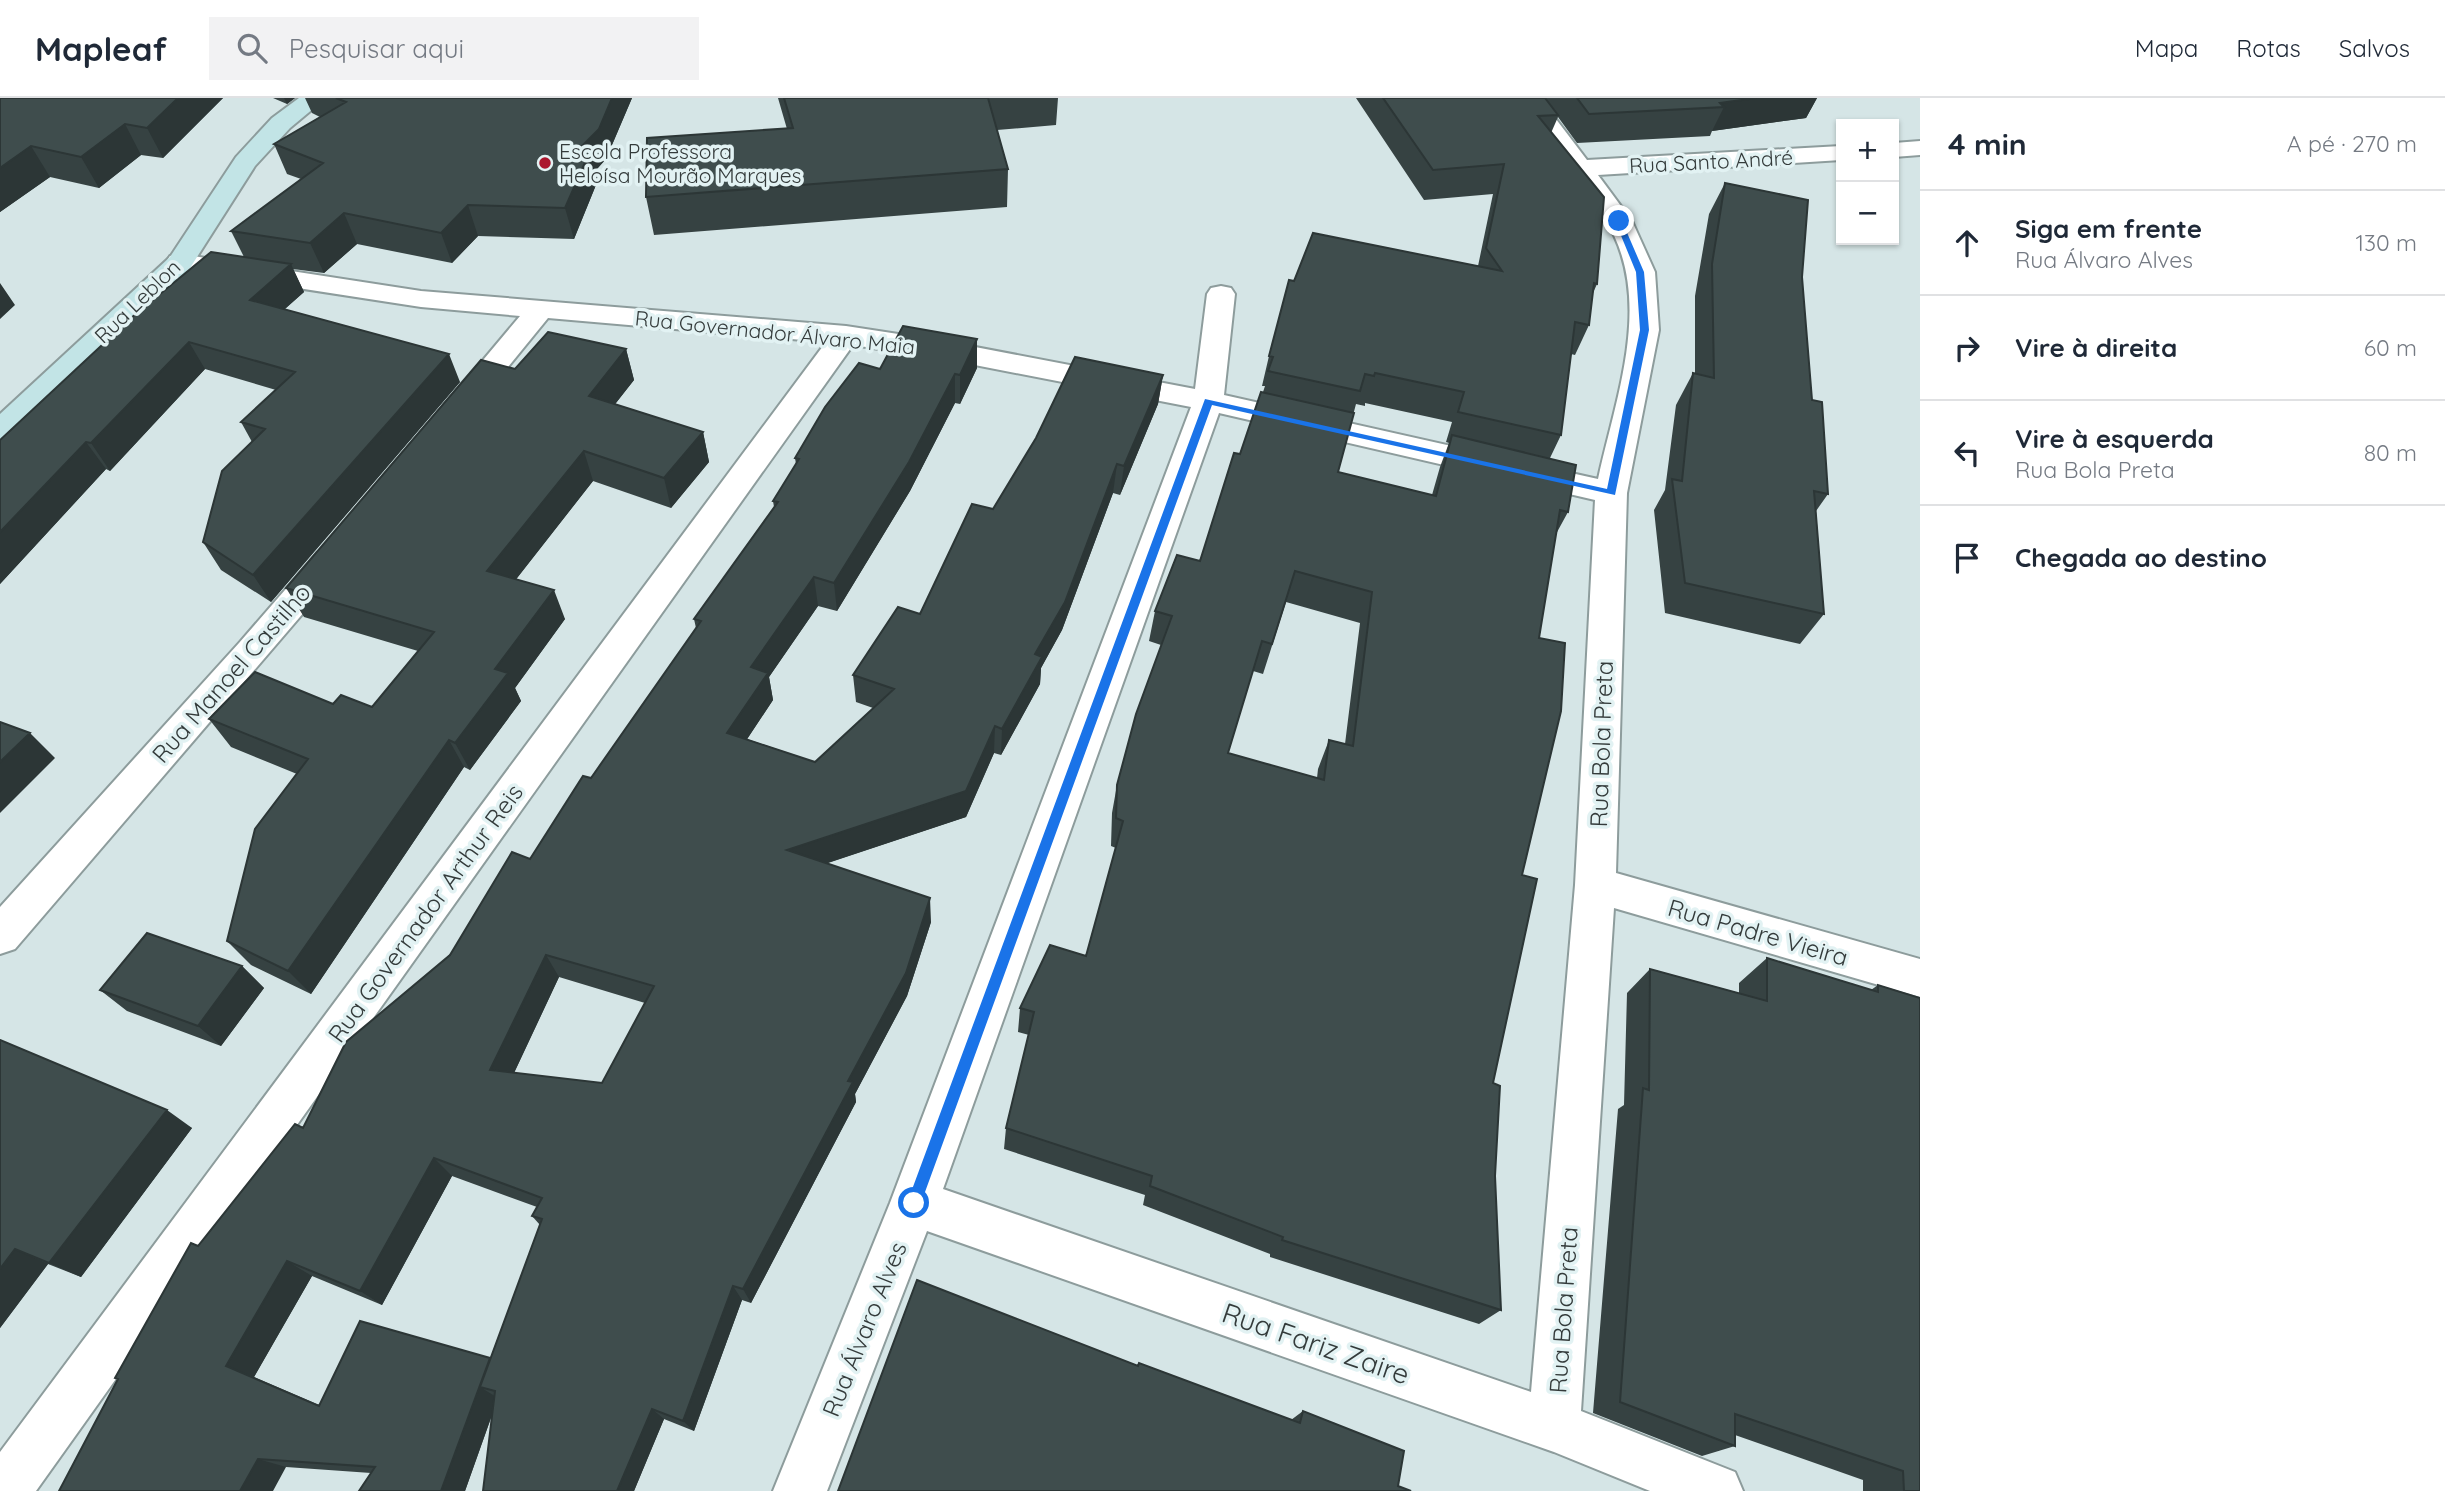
<!DOCTYPE html>
<html lang="pt">
<head>
<meta charset="utf-8">
<style>
  :root { --surface:#fff; --page:#f2f2f3; --text:#1f2937; --muted:#747a83; --line:#e0e1e3 }
  body { margin:0; font-family:Quicksand,sans-serif; background:var(--page); color:var(--text) }
  .controls { position:absolute; right:21px; top:21px; display:grid; overflow:hidden; border-radius:0px; box-shadow:0 2px 5px #0004 }
  .controls button { width:63px; height:63px; display:grid; place-items:center; padding:0; border:0; border-bottom:2px solid var(--line); background:var(--surface); color:var(--text); font:35px sans-serif }
  .stop { position:absolute; width:21px; height:21px; margin:-16px; border:5px solid #1a73e8; border-radius:50%; background:#fff }
  .stop.end { background:#1a73e8; border-color:#fff; box-shadow:0 2px 7px #0008 }
  .list { margin:0; padding:0; list-style:none }
  h2 { display:flex; justify-content:space-between; align-items:center; height:91px; margin:0; padding:0 28px; font-size:30px }
  h2 small { font-size:23px; font-weight:400; color:var(--muted) }
  .list li { display:grid; grid-template-columns:46px 1fr auto; gap:21px; align-items:center; box-sizing:border-box; height:105px; padding:0 28px; border-top:2px solid var(--line) }
  .list b { display:block; font-size:26px; white-space:nowrap }
  .list p { margin:0; font-size:23px; white-space:nowrap; color:var(--muted) }
  .list em { font-size:23px; font-style:normal; color:var(--muted) }
  .icon { flex:none; width:38px; height:38px; fill:none; stroke:currentColor; stroke-width:2; stroke-linecap:round; stroke-linejoin:round }
  .map { position:relative; flex:none; width:1920px; height:1393px; overflow:hidden }
  header { display:flex; align-items:center; gap:42px; box-sizing:border-box; height:98px; padding:0 35px; background:var(--surface); border-bottom:2px solid var(--line) }
  header strong { font-size:33px }
  nav { display:flex; gap:38px; margin-inline-start:auto; font-size:24px }
  .search { width:490px; height:63px; background:var(--page); display:flex; align-items:center; gap:18px; box-sizing:border-box; padding:0 24px; border-radius:0px; color:var(--muted); font-size:26px }
  main { display:flex }
  aside { flex:1; background:var(--surface) }
  .map>svg:first-child { display:block }
</style>
</head>
<body>
<header>
<strong>Mapleaf</strong>
<div class="search"><svg class="icon" aria-label="search" viewBox="0 0 24 24"><circle cx="10" cy="10" r="6"/><path d="M15 15l6 6"/></svg>Pesquisar aqui</div>
<nav><a>Mapa</a><a>Rotas</a><a>Salvos</a></nav>
</header>
<main>
<div class="map">
<svg width="1920" height="1393" viewBox="0 0 1920 1393">
  <rect width="100%" height="100%" fill="#d5e5e6"/>
  <g fill="none" stroke-linecap="round" stroke-linejoin="round">
    <defs>
      <path id="street" d="M 1516,0 L 1540,0 L 1587,62 L 1841,48 L 1841,62 L 1598,77 L 1632,123 L 1655,174 L 1659,232 L 1627,395 L 1616,775 L 1920,861 L 1920,899 L 1614,810 L 1581,1313 L 1735,1374 L 1743,1393 L 1650,1393 L 1554,1354 L 927,1133 L 827,1393 L 773,1393 L 890,1105 L 1191,309 L 944,261 L 853,247 L 36,1393 L 0,1393 L 0,1354 L 826,244 L 548,220 L 473,312 L 462,315 L 451,312 L 447,305 L 520,218 L 421,209 L 180,172 L 170,170 L 166,164 L 170,158 L 180,156 L 421,193 L 846,228 L 944,243 L 1195,291 L 1207,196 L 1211,190 L 1221,188 L 1231,190 L 1235,196 L 1224,297 L 1598,381 C 1616,298 1655,200 1605,121 C 1577,80 1545,41 1516,0 ZM 1219,315 L 1595,402 L 1575,787 L 1531,1294 L 943,1091 Z
        M 1920,43 L 1920,57 L 1894,59 L 1894,45 Z
        M 329,451 L 341,455 L 346,463 L 341,471 L 15,851 L 0,856 L 0,809 L 239,545 L 317,455 Z"/>
      <path id="secondary" d="M 299,0 L 326,0 L 290,30 L 255,68 L 190,170 L 11,340 L 0,343 L 0,316 L 170,159 L 236,59 L 272,20 Z"/>
    </defs>
    <!-- street casing -->
    <use href="#street" stroke="#8d9c9c" stroke-width="4"/>
    <!-- secondary casing -->
    <use href="#secondary" stroke="#8d9c9c" stroke-width="4"/>
    <!-- street -->
    <use href="#street" fill="#fff" fill-rule="evenodd"/>
    <!-- secondary -->
    <use href="#secondary" fill="#c2e4e6" fill-rule="evenodd"/>
  </g>
  <!-- wall -->
  <path fill="#364242" fill-rule="evenodd" d="M 0,0 L 223,0 L 163,60 L 141,57 L 99,90 L 50,79 L 0,114 Z
    M 273,0 L 295,0 L 287,6 Z
    M 305,0 L 632,0 L 606,61 L 596,72 L 598,82 L 574,141 L 478,138 L 452,165 L 357,146 L 324,175 L 293,171 L 304,194 L 285,211 L 460,284 L 271,504 L 221,472 L 203,444 L 252,344 L 241,324 L 276,292 L 205,271 L 110,373 L 106,371 L 0,486 L 0,342 L 244,159 L 231,133 L 301,81 L 287,76 L 274,46 L 320,19 L 312,15 Z
    M 778,0 L 1058,0 L 1056,27 L 997,32 L 1008,71 L 1007,109 L 654,137 L 646,99 L 787,31 Z
    M 1356,0 L 1817,0 L 1806,20 L 1712,33 L 1710,38 L 1577,45 L 1558,19 L 1551,35 L 1597,186 L 1593,195 L 1589,227 L 1575,257 L 1571,256 L 1561,337 L 1550,360 L 1568,414 L 1556,436 L 1539,540 L 1522,777 L 1493,985 L 1495,1078 L 1501,1212 L 1479,1226 L 1270,1159 L 1270,1156 L 1143,1107 L 1145,1097 L 1004,1051 L 1006,1030 L 1029,937 L 1018,934 L 1020,910 L 1086,858 L 1116,750 L 1111,748 L 1112,715 L 1117,687 L 1161,547 L 1149,543 L 1155,513 L 1200,463 L 1263,294 L 1265,288 L 1262,288 L 1269,258 L 1294,183 L 1478,168 L 1493,96 L 1424,102 ZM 1365,305 L 1452,324 L 1446,344 L 1449,345 L 1440,369 L 1432,397 L 1338,374 L 1356,306 L 1365,308 ZM 1286,504 L 1360,525 L 1345,646 L 1329,642 L 1318,671 L 1317,680 L 1228,655 L 1253,573 L 1263,576 Z
    M 1725,85 L 1802,179 L 1812,302 L 1828,396 L 1816,413 L 1824,516 L 1800,546 L 1665,515 L 1654,412 L 1665,392 L 1676,307 L 1693,275 L 1695,276 L 1695,198 L 1709,116 Z
    M 626,251 L 634,282 L 615,306 L 703,334 L 709,364 L 671,410 L 593,383 L 516,481 L 565,521 L 515,590 L 521,603 L 470,672 L 464,669 L 311,896 L 251,867 L 227,843 L 297,676 L 231,649 L 209,621 L 333,606 L 372,609 L 418,553 L 304,519 L 286,490 L 515,271 Z
    M 977,270 L 960,306 L 955,305 L 910,393 L 837,513 L 818,508 L 769,579 L 773,602 L 747,641 L 815,664 L 873,610 L 856,604 L 853,577 L 920,516 L 993,411 L 1163,277 L 1158,306 L 1120,397 L 1113,395 L 1062,532 L 1041,570 L 1040,586 L 1001,657 L 994,655 L 966,719 L 827,765 L 931,824 L 907,898 L 855,996 L 856,1004 L 751,1205 L 742,1202 L 694,1333 L 664,1321 L 634,1393 L 483,1393 L 492,1317 L 465,1393 L 371,1375 L 286,1369 L 59,1393 L 198,1148 L 303,1030 L 530,761 L 591,680 L 696,530 L 694,521 L 774,409 L 773,403 L 796,366 L 795,360 L 880,271 ZM 559,879 L 645,905 L 602,985 L 514,975 ZM 452,1078 L 537,1109 L 532,1118 L 540,1127 L 490,1261 L 319,1307 L 254,1279 L 312,1178 L 382,1207 Z
    M 1767,860 L 1871,892 L 1878,887 L 1920,1393 L 1863,1393 L 1863,1382 L 1735,1337 L 1735,1348 L 1702,1358 L 1593,1315 L 1618,1011 L 1624,1007 L 1627,895 L 1650,871 L 1739,895 L 1739,885 Z
    M 242,868 L 264,890 L 221,948 L 127,913 L 100,892 Z
    M 0,942 L 192,1030 L 81,1179 L 48,1166 L 0,1230 Z
    M 1139,1265 L 1291,1322 L 1303,1313 L 1398,1388 L 838,1393 L 1137,1268 Z"/>
  <!-- shaded-wall -->
  <path fill="#2c3636" d="M 178,0 L 223,0 L 163,60 L 147,30 Z
    M 284,0 L 295,0 L 287,6 Z
    M 612,0 L 632,0 L 606,61 L 596,72 L 598,82 L 574,141 L 565,110 L 578,52 Z
    M 1756,0 L 1817,0 L 1806,20 L 1712,33 L 1724,9 L 1720,5 Z
    M 125,26 L 141,57 L 99,90 L 81,59 Z
    M 31,48 L 50,79 L 0,114 L 0,70 Z
    M 468,107 L 478,138 L 452,165 L 441,135 Z
    M 344,115 L 357,146 L 324,175 L 310,145 Z
    M 291,166 L 304,194 L 264,229 L 250,202 Z
    M 0,185 L 15,207 L 0,221 Z
    M 977,241 L 977,270 L 960,306 L 960,277 Z
    M 189,244 L 205,271 L 110,373 L 91,345 Z
    M 626,251 L 634,282 L 598,328 L 589,298 Z
    M 449,256 L 460,284 L 271,504 L 253,477 Z
    M 955,276 L 955,305 L 910,393 L 837,513 L 834,485 Z
    M 1163,277 L 1158,306 L 1120,397 L 1124,368 Z
    M 703,334 L 709,364 L 671,410 L 664,380 Z
    M 86,344 L 106,371 L 0,486 L 0,434 Z
    M 584,353 L 593,383 L 500,502 L 487,473 Z
    M 1117,366 L 1113,395 L 1062,532 L 1041,570 L 1040,586 L 1001,657 L 1002,631 L 1035,556 Z
    M 814,479 L 818,508 L 769,579 L 773,602 L 734,661 L 727,635 L 751,569 Z
    M 554,492 L 565,521 L 515,590 L 521,603 L 470,672 L 455,645 L 495,571 Z
    M 995,628 L 994,655 L 966,719 L 792,777 L 787,752 Z
    M 30,635 L 55,660 L 0,715 L 0,664 Z
    M 449,642 L 464,669 L 311,896 L 288,873 Z
    M 930,800 L 931,824 L 907,898 L 855,996 L 856,1004 L 751,1205 L 743,1191 L 848,983 Z
    M 546,857 L 559,879 L 506,992 L 490,972 Z
    M 242,868 L 264,890 L 221,948 L 198,928 Z
    M 167,1012 L 192,1030 L 81,1179 L 49,1165 Z
    M 434,1060 L 452,1078 L 382,1207 L 360,1193 Z
    M 15,1151 L 48,1166 L 0,1230 L 0,1171 Z
    M 287,1163 L 312,1178 L 254,1279 L 226,1268 Z
    M 733,1188 L 742,1202 L 694,1333 L 683,1323 Z
    M 490,1260 L 480,1289 L 498,1300 L 465,1393 L 441,1393 Z
    M 652,1311 L 664,1321 L 634,1393 L 617,1393 Z
    M 258,1361 L 286,1369 L 273,1393 L 240,1393 Z"/>
  <!-- building -->
  <path fill="#3f4d4d" stroke="#2c3636" stroke-width="2" fill-rule="evenodd" d="M 0,0 L 178,0 L 147,30 L 125,26 L 81,59 L 31,48 L 0,70 Z
    M 336,0 L 612,0 L 599,31 L 578,52 L 591,51 L 565,110 L 468,107 L 441,135 L 344,115 L 310,145 L 231,133 L 323,65 L 274,46 L 346,4 Z
    M 784,0 L 988,0 L 1008,71 L 646,99 L 647,40 L 793,30 Z
    M 1383,0 L 1545,0 L 1558,17 L 1538,18 L 1604,99 L 1597,186 L 1594,185 L 1589,227 L 1575,224 L 1561,337 L 1458,314 L 1464,294 L 1375,275 L 1374,278 L 1365,276 L 1360,293 L 1268,273 L 1273,259 L 1269,258 L 1289,182 L 1294,183 L 1313,135 L 1502,173 L 1486,150 L 1504,66 L 1433,72 Z
    M 1577,0 L 1756,0 L 1720,5 L 1724,9 L 1589,16 Z
    M 1725,85 L 1808,102 L 1802,179 L 1812,302 L 1822,304 L 1828,396 L 1814,393 L 1824,516 L 1685,485 L 1672,381 L 1682,383 L 1693,275 L 1714,280 L 1712,166 Z
    M 211,154 L 291,166 L 250,202 L 449,256 L 253,477 L 203,444 L 222,373 L 265,331 L 241,324 L 295,274 L 189,244 L 91,345 L 86,344 L 0,434 L 0,342 L 131,220 Z
    M 903,228 L 977,241 L 960,277 L 955,276 L 909,364 L 834,485 L 814,479 L 751,569 L 768,575 L 727,635 L 815,664 L 894,591 L 853,577 L 898,509 L 920,516 L 972,406 L 993,411 L 1036,340 L 1075,259 L 1163,277 L 1124,368 L 1117,366 L 1065,504 L 1035,556 L 1042,559 L 1002,631 L 995,628 L 966,693 L 787,752 L 930,800 L 906,875 L 848,983 L 853,984 L 743,1191 L 733,1188 L 683,1323 L 652,1311 L 617,1393 L 483,1393 L 495,1293 L 480,1289 L 542,1121 L 532,1118 L 542,1100 L 434,1060 L 360,1193 L 287,1163 L 226,1268 L 319,1308 L 360,1223 L 490,1260 L 441,1393 L 359,1393 L 375,1369 L 258,1361 L 240,1393 L 59,1393 L 118,1281 L 115,1280 L 191,1145 L 198,1148 L 295,1026 L 303,1030 L 346,944 L 450,857 L 512,754 L 530,761 L 583,678 L 591,680 L 701,523 L 694,521 L 778,404 L 773,403 L 799,361 L 795,360 L 825,309 L 859,265 L 880,271 ZM 546,857 L 654,888 L 602,985 L 490,972 Z
    M 548,234 L 626,251 L 589,298 L 703,334 L 664,380 L 584,353 L 487,473 L 554,492 L 495,571 L 508,575 L 455,645 L 449,642 L 288,873 L 227,843 L 255,731 L 308,661 L 209,621 L 255,574 L 333,606 L 341,597 L 372,609 L 434,534 L 286,490 L 481,262 L 515,271 Z
    M 1261,294 L 1354,315 L 1338,374 L 1436,398 L 1452,337 L 1576,367 L 1568,414 L 1560,412 L 1539,540 L 1565,545 L 1561,613 L 1522,777 L 1537,781 L 1493,985 L 1500,988 L 1495,1078 L 1501,1212 L 1282,1142 L 1283,1139 L 1150,1088 L 1152,1078 L 1006,1030 L 1034,914 L 1020,910 L 1050,847 L 1086,858 L 1123,723 L 1116,720 L 1117,687 L 1136,616 L 1172,518 L 1155,513 L 1177,457 L 1200,463 L 1234,355 L 1240,356 ZM 1295,473 L 1372,494 L 1353,648 L 1329,642 L 1324,682 L 1228,655 L 1262,543 L 1272,546 Z
    M 0,624 L 30,635 L 0,664 Z
    M 147,835 L 242,868 L 198,928 L 100,892 Z
    M 1767,860 L 1878,894 L 1878,887 L 1920,900 L 1920,1393 L 1904,1393 L 1903,1373 L 1735,1316 L 1735,1348 L 1620,1304 L 1643,990 L 1649,992 L 1650,871 L 1767,903 Z
    M 0,942 L 167,1012 L 49,1165 L 15,1151 L 0,1171 Z
    M 917,1182 L 1138,1268 L 1139,1265 L 1300,1325 L 1303,1313 L 1404,1353 L 1398,1388 L 1411,1393 L 838,1393 Z"/>
  <!-- route -->
  <path fill="#1a73e8" d="M 1619,121 L 1622,123 L 1644,174 L 1649,232 L 1615,397 L 1212,307 L 921,1105 L 914,1112 L 909,1110 L 907,1105 L 1205,301 L 1607,391 L 1640,232 L 1636,174 L 1615,123 Z"/>
  <!-- markers -->
  <circle fill="#ab162d" stroke="#e2f2f3" stroke-width="2.5" cx="545" cy="65" r="7"/>
  <g text-anchor="middle" dominant-baseline="central" stroke-width="7" stroke-linejoin="round" paint-order="stroke">
    <!-- far-poi labels -->
    <g font-size="21" fill="#343b3b" stroke="#e2f2f3" text-anchor="start">
      <text x="559" y="53">Escola Professora<tspan x="559" dy="24">Heloísa Mourão Marques</tspan></text>
    </g>
    <!-- far-street labels -->
    <g font-size="21" fill="#343b3b" stroke="#e2f2f3">
      <text transform="translate(1711 63) rotate(-3)">Rua Santo André</text>
      <text transform="translate(137 203) rotate(-44)">Rua Leblon</text>
      <text transform="translate(775 234) rotate(6)">Rua Governador Álvaro Maia</text>
    </g>
    <!-- street labels -->
    <g font-size="24" fill="#343b3b" stroke="#e2f2f3">
      <text transform="translate(231 575) rotate(-49)">Rua Manoel Castilho</text>
      <text transform="translate(1601 646) rotate(-88)">Rua Bola Preta</text>
      <text transform="translate(425 815) rotate(-54)">Rua Governador Arthur Reis</text>
      <text transform="translate(1758 834) rotate(16)">Rua Padre Vieira</text>
      <text transform="translate(1563 1212) rotate(-86)">Rua Bola Preta</text>
      <text transform="translate(864 1231) rotate(-68)">Rua Álvaro Alves</text>
    </g>
    <!-- near-street labels -->
    <g font-size="28" fill="#343b3b" stroke="#e2f2f3">
      <text transform="translate(1316 1245) rotate(19)">Rua Fariz Zaire</text>
    </g>
  </g>
</svg>
<div class="controls">
<button>+</button>
<button>−</button>
</div>
<div class="stop" style="left:914px;top:1105px"></div>
<div class="stop end" style="left:1619px;top:123px"></div>
</div>
<aside>
<h2>4 min<small>A pé · 270 m</small></h2>
<ul class="list">
<li><svg class="icon" aria-label="ahead" viewBox="0 0 24 24"><path d="M12 20V5M6 11l6-6 6 6"/></svg><div><b>Siga em frente</b><p>Rua Álvaro Alves</p></div><em>130 m</em></li>
<li><svg class="icon" aria-label="right" viewBox="0 0 24 24"><path d="M7 20v-9h11M14 6l5 5-5 5"/></svg><div><b>Vire à direita</b></div><em>60 m</em></li>
<li><svg class="icon" aria-label="left" viewBox="0 0 24 24"><path d="M17 20v-9H6M10 6l-5 5 5 5"/></svg><div><b>Vire à esquerda</b><p>Rua Bola Preta</p></div><em>80 m</em></li>
<li><svg class="icon" aria-label="arrive" viewBox="0 0 24 24"><path d="M6 21V4h12l-3 4 3 4H6"/></svg><div><b>Chegada ao destino</b></div></li>
</ul>
</aside>
</main>
</body>
</html>
